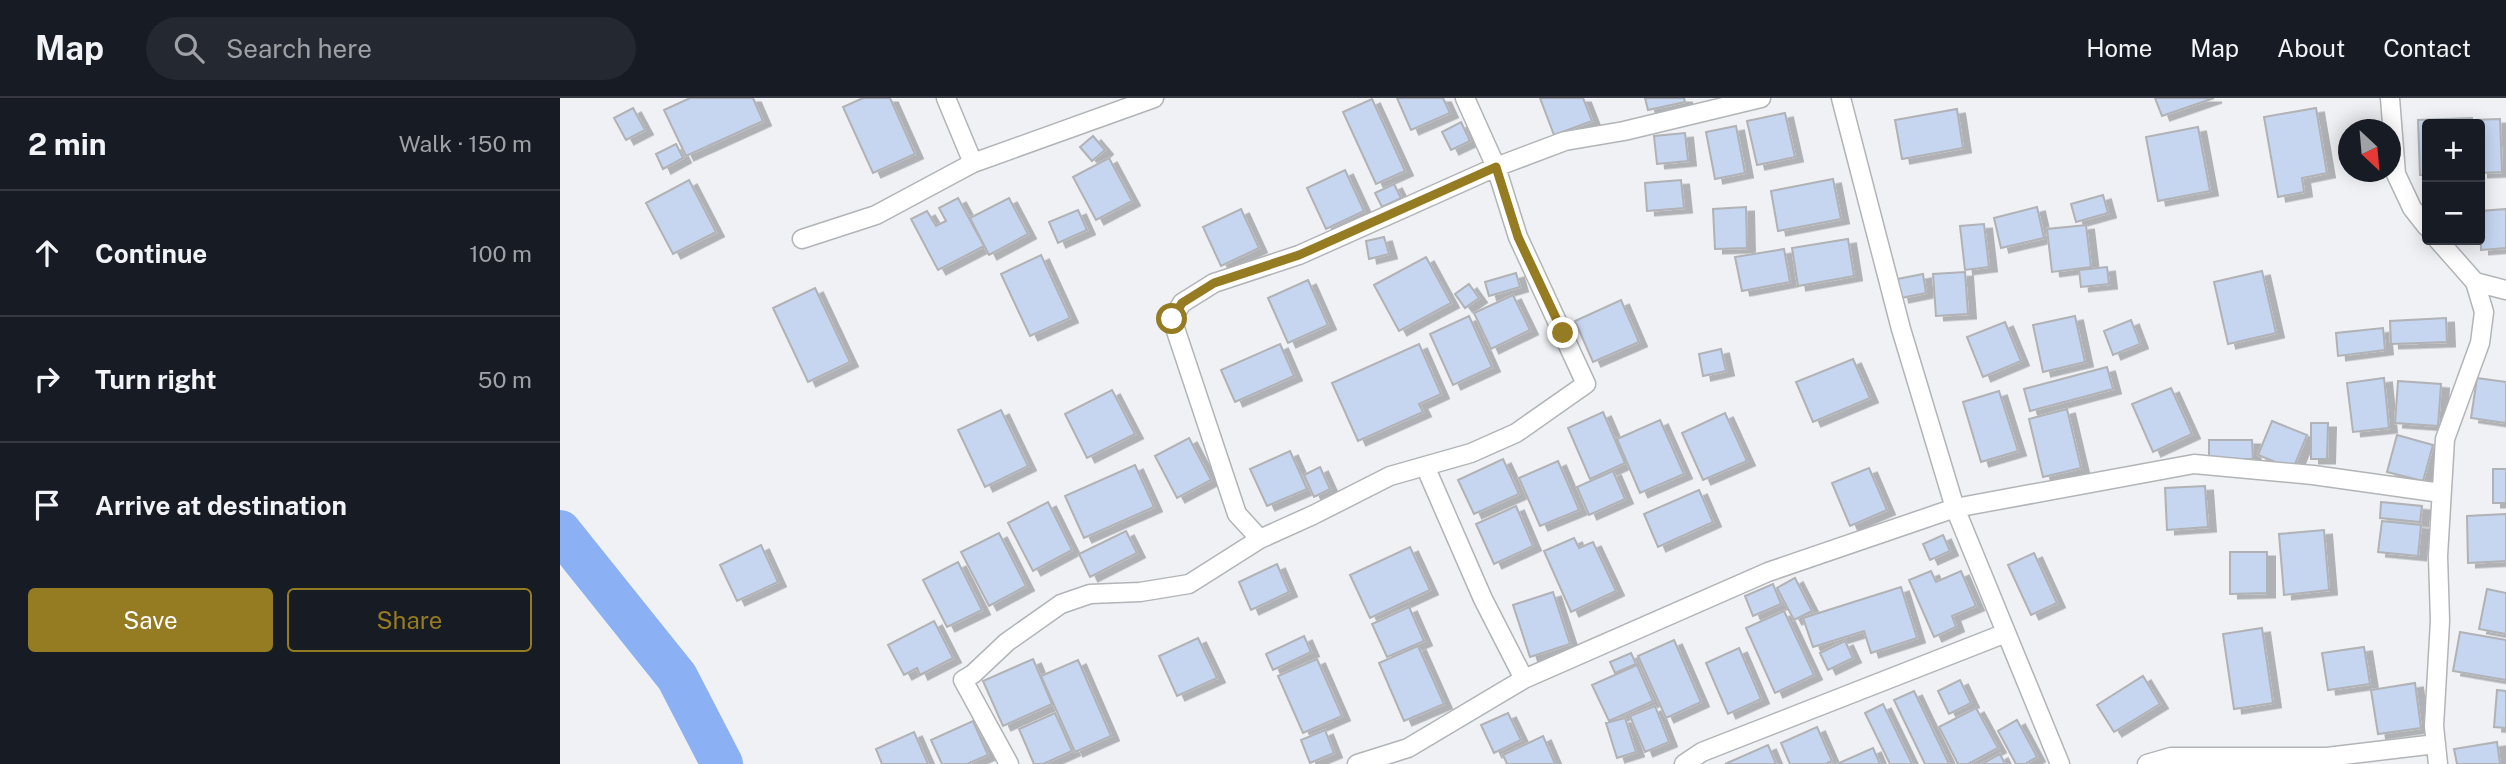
<!DOCTYPE html>
<html lang="en">
<head>
<meta charset="utf-8">
<style>
  :root { --surface:#171b24; --page:#242831; --text:#f1f3f6; --muted:#9ea1a6; --line:#363941; --accent:#957b22 }
  body { margin:0; font-family:"Public Sans",sans-serif; background:var(--page); color:var(--text) }
  .controls { position:absolute; right:21px; top:21px; display:grid; overflow:hidden; border-radius:7px; box-shadow:0 4px 18px #0003 }
  .controls button { width:63px; height:63px; display:grid; place-items:center; padding:0; border:0; border-bottom:2px solid var(--line); background:var(--surface); color:var(--text); font:35px sans-serif }
  .compass { position:absolute; left:1778px; top:21px; width:63px; height:63px; border-radius:50%; background:var(--surface); box-shadow:0 4px 18px #0003; rotate:154deg }
  .stop { position:absolute; width:21px; height:21px; margin:-16px; border:5px solid #957b22; border-radius:50%; background:#fff }
  .stop.end { background:#957b22; border-color:#fff; box-shadow:0 2px 7px #0008 }
  .list { margin:0; padding:0; list-style:none }
  h2 { display:flex; justify-content:space-between; align-items:center; height:91px; margin:0; padding:0 28px; font-size:30px }
  h2 small { font-size:23px; font-weight:400; color:var(--muted) }
  .list li { display:grid; grid-template-columns:46px 1fr auto; gap:21px; align-items:center; box-sizing:border-box; height:126px; padding:0 28px; border-top:2px solid var(--line) }
  .list b { display:block; font-size:26px; white-space:nowrap }
  .list em { font-size:23px; font-style:normal; color:var(--muted) }
  .actions { display:flex; gap:14px; padding:21px 28px }
  .actions a { flex:1; padding:16px 0; border:2px solid var(--accent); border-radius:7px; text-align:center; font-size:24px; color:var(--accent) }
  .actions .main { background:var(--accent); color:#fff }
  .icon { flex:none; width:38px; height:38px; fill:none; stroke:currentColor; stroke-width:2; stroke-linecap:round; stroke-linejoin:round }
  .map { position:relative; flex:none; width:1946px; height:666px; overflow:hidden }
  header { display:flex; align-items:center; gap:42px; box-sizing:border-box; height:98px; padding:0 35px; background:var(--surface); border-bottom:2px solid var(--line) }
  header strong { font-size:33px }
  nav { display:flex; gap:38px; margin-inline-start:auto; font-size:24px }
  .search { width:490px; height:63px; background:var(--page); display:flex; align-items:center; gap:18px; box-sizing:border-box; padding:0 24px; border-radius:38px; color:var(--muted); font-size:26px }
  main { display:flex }
  aside { flex:1; background:var(--surface) }
  .map>svg:first-child { display:block }
</style>
</head>
<body>
<header>
<strong>Map</strong>
<div class="search"><svg class="icon" aria-label="search" viewBox="0 0 24 24"><circle cx="10" cy="10" r="6"/><path d="M15 15l6 6"/></svg>Search here</div>
<nav><a>Home</a><a>Map</a><a>About</a><a>Contact</a></nav>
</header>
<main>
<aside>
<h2>2 min<small>Walk · 150 m</small></h2>
<ul class="list">
<li><svg class="icon" aria-label="ahead" viewBox="0 0 24 24"><path d="M12 20V5M6 11l6-6 6 6"/></svg><div><b>Continue</b></div><em>100 m</em></li>
<li><svg class="icon" aria-label="right" viewBox="0 0 24 24"><path d="M7 20v-9h11M14 6l5 5-5 5"/></svg><div><b>Turn right</b></div><em>50 m</em></li>
<li><svg class="icon" aria-label="arrive" viewBox="0 0 24 24"><path d="M6 21V4h12l-3 4 3 4H6"/></svg><div><b>Arrive at destination</b></div></li>
</ul>
<div class="actions"><a class="main">Save</a><a>Share</a></div>
</aside>
<div class="map">
<svg width="1946" height="666" viewBox="0 0 1946 666">
  <defs>
    <filter id="shadow"><feDropShadow dx="8" dy="4.5" stdDeviation="0" flood-color="#0004"/></filter>
  </defs>
  <rect width="100%" height="100%" fill="#eff1f5"/>
  <g fill="none" stroke-linecap="round" stroke-linejoin="round">
    <!-- river -->
    <path stroke="#8bb1f4" stroke-width="42" d="M 0,433 L 117,579 L 162,666"/>
  </g>
  <!-- building -->
  <path fill="#c6d6f1" stroke="#b0b2b5" stroke-width="2" filter="url(#shadow)" d="M 130,0 L 193,0 L 203,23 L 126,58 L 104,12 Z
    M 303,0 L 330,0 L 355,56 L 313,75 L 283,9 Z
    M 837,0 L 883,0 L 890,15 L 851,32 Z
    M 980,0 L 1023,0 L 1032,23 L 994,37 Z
    M 1085,0 L 1124,0 L 1125,4 L 1088,12 Z
    M 1595,0 L 1654,0 L 1602,18 Z
    M 812,1 L 845,73 L 816,86 L 783,14 Z
    M 73,10 L 85,32 L 66,42 L 54,20 Z
    M 1756,10 L 1767,75 L 1742,80 L 1744,94 L 1718,99 L 1704,19 Z
    M 1397,11 L 1403,50 L 1342,61 L 1335,22 Z
    M 1225,15 L 1235,59 L 1197,67 L 1187,23 Z
    M 1912,20 L 1912,22 L 1940,21 L 1942,74 L 1920,75 L 1920,26 L 1867,26 L 1867,77 L 1860,77 L 1858,22 Z
    M 901,24 L 910,43 L 891,52 L 882,34 Z
    M 1176,28 L 1185,75 L 1155,81 L 1146,34 Z
    M 1638,29 L 1650,93 L 1598,103 L 1586,39 Z
    M 1125,35 L 1128,63 L 1097,66 L 1094,38 Z
    M 533,38 L 545,52 L 532,63 L 520,49 Z
    M 116,46 L 123,60 L 103,71 L 96,56 Z
    M 549,60 L 572,103 L 536,122 L 513,79 Z
    M 785,72 L 804,113 L 766,131 L 747,90 Z
    M 1273,81 L 1281,121 L 1218,133 L 1211,93 Z
    M 129,82 L 156,134 L 113,156 L 86,105 Z
    M 1121,82 L 1124,110 L 1087,113 L 1085,85 Z
    M 834,86 L 841,100 L 822,109 L 815,95 Z
    M 1543,97 L 1548,115 L 1516,124 L 1511,106 Z
    M 398,100 L 424,148 L 378,172 L 351,121 L 367,113 L 376,128 L 386,123 L 379,110 Z
    M 449,100 L 468,136 L 429,157 L 410,120 Z
    M 1186,109 L 1187,150 L 1155,151 L 1153,111 Z
    M 1477,109 L 1484,140 L 1441,150 L 1434,120 Z
    M 681,111 L 699,150 L 661,168 L 643,129 Z
    M 1946,111 L 1946,150 L 1921,152 L 1920,113 Z
    M 518,112 L 527,132 L 498,145 L 489,124 Z
    M 1424,126 L 1429,169 L 1405,172 L 1400,128 Z
    M 1526,127 L 1531,169 L 1492,174 L 1487,131 Z
    M 824,139 L 829,156 L 809,161 L 806,143 Z
    M 1288,141 L 1294,178 L 1238,188 L 1232,150 Z
    M 1224,151 L 1230,184 L 1182,193 L 1175,159 Z
    M 481,157 L 510,220 L 470,238 L 441,176 Z
    M 866,159 L 891,205 L 839,233 L 814,187 Z
    M 1547,169 L 1549,186 L 1521,189 L 1519,172 Z
    M 1702,173 L 1716,235 L 1668,246 L 1654,184 Z
    M 1405,174 L 1408,216 L 1376,218 L 1373,176 Z
    M 956,175 L 960,189 L 929,198 L 925,184 Z
    M 1363,176 L 1366,195 L 1341,200 L 1337,181 Z
    M 748,182 L 768,227 L 728,245 L 708,200 Z
    M 909,186 L 919,200 L 905,210 L 895,196 Z
    M 255,190 L 290,264 L 248,284 L 213,210 Z
    M 953,197 L 970,232 L 931,251 L 914,215 Z
    M 1061,202 L 1079,244 L 1033,264 L 1015,223 Z
    M 909,218 L 932,269 L 893,287 L 870,236 Z
    M 1515,218 L 1525,264 L 1483,274 L 1473,227 Z
    M 1886,220 L 1887,244 L 1831,246 L 1830,223 Z
    M 1571,222 L 1580,246 L 1553,257 L 1544,233 Z
    M 1445,224 L 1461,263 L 1423,279 L 1407,239 Z
    M 1823,230 L 1825,252 L 1778,258 L 1776,235 Z
    M 720,246 L 734,278 L 675,304 L 661,272 Z
    M 859,246 L 881,296 L 859,306 L 863,314 L 798,343 L 772,285 Z
    M 1161,251 L 1166,273 L 1143,278 L 1139,256 Z
    M 1293,261 L 1310,300 L 1253,324 L 1236,284 Z
    M 1547,269 L 1553,291 L 1470,313 L 1464,291 Z
    M 1824,280 L 1829,330 L 1793,334 L 1787,285 Z
    M 1917,280 L 1946,284 L 1946,325 L 1911,320 Z
    M 1838,283 L 1881,286 L 1878,328 L 1835,325 Z
    M 1611,290 L 1632,336 L 1593,354 L 1572,306 Z
    M 552,292 L 575,336 L 527,360 L 505,316 Z
    M 1439,293 L 1458,353 L 1421,364 L 1403,304 Z
    M 1507,311 L 1521,370 L 1483,379 L 1469,321 Z
    M 441,312 L 468,368 L 425,389 L 398,332 Z
    M 1043,314 L 1065,365 L 1030,381 L 1008,330 Z
    M 1165,315 L 1187,363 L 1143,382 L 1122,335 Z
    M 1100,322 L 1124,376 L 1080,395 L 1057,341 Z
    M 1712,323 L 1747,337 L 1733,371 L 1698,357 Z
    M 1751,325 L 1768,325 L 1767,361 L 1751,361 Z
    M 1837,337 L 1873,347 L 1863,383 L 1827,374 Z
    M 629,340 L 651,382 L 617,400 L 595,358 Z
    M 1649,342 L 1692,342 L 1693,361 L 1649,361 Z
    M 730,353 L 747,391 L 707,408 L 690,371 Z
    M 943,361 L 959,396 L 914,416 L 898,382 Z
    M 998,363 L 1019,412 L 980,428 L 959,380 Z
    M 575,367 L 594,409 L 524,440 L 505,398 Z
    M 760,369 L 770,391 L 754,399 L 744,377 Z
    M 1309,370 L 1327,412 L 1290,428 L 1272,385 Z
    M 1933,371 L 1946,371 L 1946,405 L 1933,405 Z
    M 1053,373 L 1065,401 L 1029,417 L 1017,389 Z
    M 1645,388 L 1648,429 L 1607,432 L 1605,390 Z
    M 1139,392 L 1153,424 L 1098,449 L 1084,416 Z
    M 488,404 L 512,452 L 473,473 L 448,425 Z
    M 1821,404 L 1862,408 L 1860,424 L 1820,420 Z
    M 956,408 L 973,448 L 934,466 L 916,426 Z
    M 1946,416 L 1946,463 L 1908,465 L 1907,418 Z
    M 1822,423 L 1861,427 L 1858,458 L 1818,454 Z
    M 1764,432 L 1769,492 L 1724,497 L 1719,436 Z
    M 566,433 L 577,455 L 530,479 L 519,456 Z
    M 439,435 L 466,488 L 429,508 L 401,454 Z
    M 1383,437 L 1390,453 L 1370,462 L 1363,446 Z
    M 1014,440 L 1019,450 L 1033,444 L 1056,493 L 1011,514 L 984,453 Z
    M 201,447 L 218,484 L 177,503 L 160,467 Z
    M 850,449 L 870,492 L 810,520 L 790,477 Z
    M 1670,454 L 1707,454 L 1707,495 L 1670,496 Z
    M 1474,455 L 1497,505 L 1471,517 L 1448,467 Z
    M 398,464 L 422,512 L 387,529 L 363,482 Z
    M 717,466 L 729,494 L 691,512 L 679,484 Z
    M 1371,473 L 1376,484 L 1401,473 L 1416,508 L 1392,518 L 1396,529 L 1374,539 L 1349,482 Z
    M 1235,480 L 1252,513 L 1234,522 L 1217,490 Z
    M 1213,486 L 1221,506 L 1193,518 L 1185,498 Z
    M 1341,489 L 1357,540 L 1311,555 L 1304,533 L 1253,549 L 1243,520 Z
    M 1927,491 L 1946,495 L 1946,536 L 1919,531 Z
    M 993,494 L 1010,546 L 970,559 L 953,507 Z
    M 849,509 L 864,543 L 827,559 L 812,526 Z
    M 1224,513 L 1254,577 L 1215,595 L 1186,530 Z
    M 374,523 L 393,560 L 360,577 L 357,570 L 344,577 L 328,547 Z
    M 1702,530 L 1713,605 L 1674,611 L 1663,536 Z
    M 1900,534 L 1946,542 L 1946,582 L 1893,573 Z
    M 744,538 L 751,554 L 713,572 L 706,556 Z
    M 638,540 L 657,580 L 617,598 L 599,558 Z
    M 1114,542 L 1141,604 L 1106,620 L 1078,558 Z
    M 1285,543 L 1293,560 L 1268,572 L 1260,555 Z
    M 858,548 L 884,606 L 844,623 L 819,565 Z
    M 1804,549 L 1810,586 L 1768,592 L 1762,555 Z
    M 1179,550 L 1201,601 L 1168,616 L 1146,565 Z
    M 1071,555 L 1076,566 L 1055,575 L 1050,564 Z
    M 473,561 L 492,606 L 443,628 L 423,583 Z
    M 757,561 L 782,618 L 743,635 L 718,578 Z
    M 518,562 L 551,638 L 515,654 L 481,578 Z
    M 1077,567 L 1093,603 L 1049,623 L 1032,587 Z
    M 1583,578 L 1600,606 L 1554,634 L 1537,607 Z
    M 1400,582 L 1411,605 L 1389,616 L 1378,593 Z
    M 1855,585 L 1861,630 L 1818,636 L 1811,592 Z
    M 1937,592 L 1946,593 L 1946,630 L 1934,629 Z
    M 1354,593 L 1389,666 L 1365,666 L 1334,602 Z
    M 1323,606 L 1352,666 L 1330,666 L 1305,615 Z
    M 1095,608 L 1109,644 L 1085,654 L 1070,618 Z
    M 1416,610 L 1438,650 L 1408,666 L 1398,666 L 1379,629 Z
    M 495,615 L 512,653 L 483,666 L 474,666 L 459,631 Z
    M 948,615 L 961,642 L 934,655 L 921,627 Z
    M 1065,620 L 1076,654 L 1057,660 L 1046,625 Z
    M 1457,622 L 1477,659 L 1465,666 L 1456,666 L 1438,633 Z
    M 413,623 L 428,657 L 407,666 L 382,666 L 371,642 Z
    M 1257,629 L 1272,663 L 1265,666 L 1230,666 L 1221,645 Z
    M 765,632 L 774,655 L 750,665 L 741,642 Z
    M 354,634 L 368,666 L 322,666 L 316,651 Z
    M 983,638 L 995,666 L 947,666 L 943,657 Z
    M 1937,644 L 1940,666 L 1897,666 L 1894,651 Z
    M 1208,647 L 1216,666 L 1165,666 Z
    M 1313,650 L 1320,666 L 1277,666 Z
    M 1440,656 L 1445,666 L 1422,666 Z"/>
  <g fill="none" stroke-linecap="round" stroke-linejoin="round">
    <defs>
      <path id="minor" d="M 1281,0 L 1341,231 L 1395,410 L 1500,666
        M 1830,0 L 1836,76 L 1852,110 L 1867,129
        M 413,65 L 594,0
        M 242,141 L 316,117 L 413,65 L 386,0
        M 1915,184 L 1946,192
        M 865,368 L 923,501 L 964,581
        M 700,441 L 677,416 L 612,221 L 622,205 L 654,185 L 739,157 L 936,69 L 1005,43 L 1064,33 L 1201,0
        M 449,666 L 403,582 L 413,576 L 447,544 L 501,506 L 530,496 L 580,494 L 629,486 L 700,441 L 753,417 L 830,378 L 911,355 L 956,335 L 1026,286 L 958,139 L 936,69 L 905,0
        M 797,666 L 848,650 L 964,581 L 1208,474 L 1395,410 L 1634,366 L 1753,377 L 1881,395
        M 1124,666 L 1142,654 L 1446,535
        M 1587,666 L 1611,659 L 1767,659 L 1876,646
        M 1878,666 L 1874,628 L 1880,523 L 1878,458 L 1885,341 L 1920,245 L 1924,214 L 1915,184 L 1878,142"/>
    </defs>
    <!-- minor casing -->
    <use href="#minor" stroke="#b2b4b7" stroke-width="21"/>
    <!-- minor -->
    <use href="#minor" stroke="#fff" stroke-width="18"/>
  </g>
  <g fill="none" stroke-linecap="round" stroke-linejoin="round">
    <!-- route -->
    <path stroke="#957b22" stroke-width="9" d="M 612,221 L 622,205 L 654,185 L 739,157 L 936,69 L 958,139 L 1003,235"/>
  </g>
</svg>
<div class="controls">
<button>+</button>
<button>−</button>
</div>
<svg class="compass" viewBox="-18 -18 36 36"><path d="M0-13l5 13h-10z" fill="#e53935"/><path d="M0 13l5-13h-10z" fill="#9ea1a6"/></svg>
<div class="stop" style="left:612px;top:221px"></div>
<div class="stop end" style="left:1003px;top:235px"></div>
</div>
</main>
</body>
</html>
